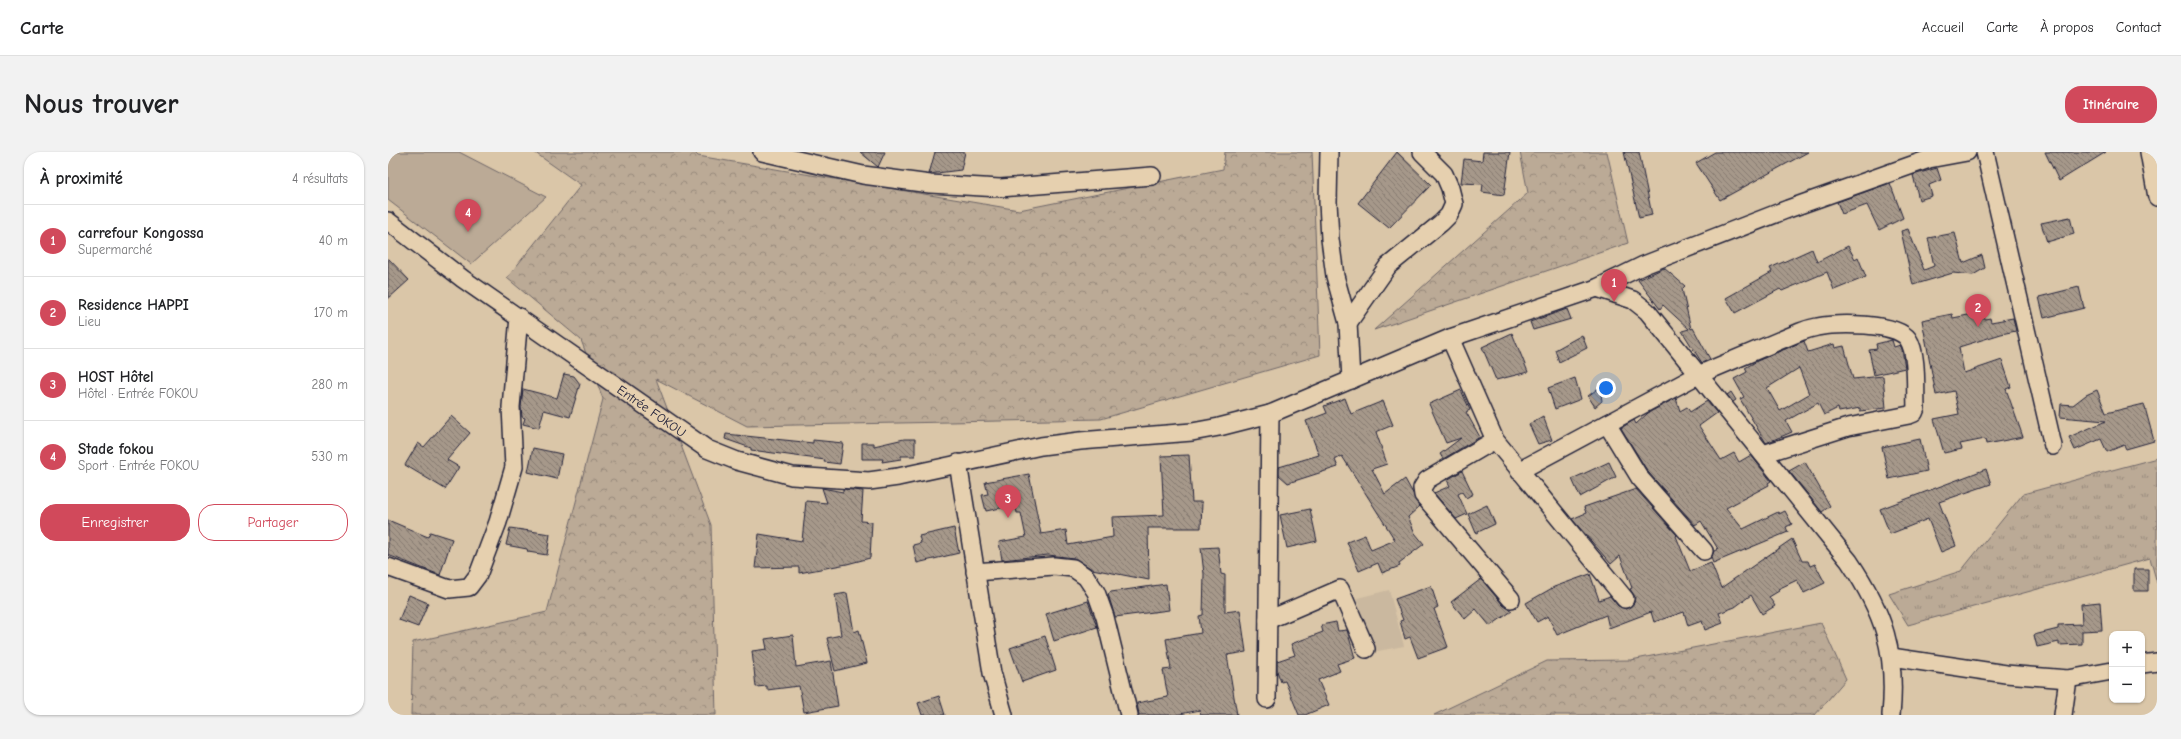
<!DOCTYPE html>
<html lang="fr">
<head>
<meta charset="utf-8">
<style>
  :root { --surface:#fff; --page:#f2f2f2; --text:#202124; --muted:#757577; --line:#e0e0e0; --accent:#d1495b }
  body { margin:0; font-family:"Comic Neue",sans-serif; background:var(--page); color:var(--text) }
  .controls { position:absolute; right:12px; bottom:12px; display:grid; overflow:hidden; border-radius:8px; box-shadow:0 1px 3px #0004 }
  .controls button { width:36px; height:36px; display:grid; place-items:center; padding:0; border:0; border-bottom:1px solid var(--line); background:var(--surface); color:var(--text); font:20px sans-serif }
  .you { position:absolute; left:1218px; top:236px; width:14px; height:14px; margin:-10px; border:3px solid #fff; border-radius:50%; background:#1a73e8; box-shadow:0 0 0 6px #1a73e833 }
  .badge { display:grid; place-items:center; width:26px; height:26px; border-radius:50%; background:var(--accent); color:#fff; font-size:13px; font-weight:700 }
  .pin { position:absolute; translate:-50% -33px; filter:drop-shadow(0 1px 2px #0008) }
  .pin::after { content:''; position:absolute; top:21px; width:14px; height:12px; background:inherit; clip-path:polygon(0 0,100% 0,50% 100%) }
  .list { margin:0; padding:0; list-style:none }
  h2 { display:flex; justify-content:space-between; align-items:center; height:52px; margin:0; padding:0 16px; font-size:17px }
  h2 small { font-size:13px; font-weight:400; color:var(--muted) }
  .list li { display:grid; grid-template-columns:26px 1fr auto; gap:12px; align-items:center; box-sizing:border-box; height:72px; padding:0 16px; border-top:1px solid var(--line) }
  .list b { display:block; font-size:15px; white-space:nowrap }
  .list p { margin:0; font-size:13px; white-space:nowrap; color:var(--muted) }
  .list em { font-size:13px; font-style:normal; color:var(--muted) }
  .actions { display:flex; gap:8px; padding:12px 16px }
  .actions a { flex:1; padding:9px 0; border:1px solid var(--accent); border-radius:16px; text-align:center; font-size:14px; color:var(--accent) }
  .actions .main { background:var(--accent); color:#fff }
  .map { position:relative; flex:none; width:1769px; height:563px; overflow:hidden; border-radius:16px }
  header { display:flex; align-items:center; gap:24px; box-sizing:border-box; height:56px; padding:0 20px; background:var(--surface); border-bottom:1px solid var(--line) }
  header strong { font-size:19px }
  nav { display:flex; gap:22px; margin-inline-start:auto; font-size:14px }
  .intro { display:flex; align-items:center; justify-content:space-between; box-sizing:border-box; height:96px; padding:0 24px }
  h1 { margin:0; font-size:28px }
  .button { padding:10px 18px; border-radius:16px; background:var(--accent); color:#fff; font-size:14px; font-weight:700 }
  main { display:flex; gap:24px; padding:0 24px }
  aside { flex:1; background:var(--surface); border-radius:16px; box-shadow:0 1px 3px #0004 }
  .map>svg:first-child { display:block }
</style>
</head>
<body>
<header>
<strong>Carte</strong>
<nav><a>Accueil</a><a>Carte</a><a>À propos</a><a>Contact</a></nav>
</header>
<div class="intro"><h1>Nous trouver</h1><a class="button">Itinéraire</a></div>
<main>
<aside>
<h2>À proximité<small>4 résultats</small></h2>
<ul class="list">
<li><span class="badge">1</span><div><b>carrefour Kongossa</b><p>Supermarché</p></div><em>40 m</em></li>
<li><span class="badge">2</span><div><b>Residence HAPPI</b><p>Lieu</p></div><em>170 m</em></li>
<li><span class="badge">3</span><div><b>HOST Hôtel</b><p>Hôtel · Entrée FOKOU</p></div><em>280 m</em></li>
<li><span class="badge">4</span><div><b>Stade fokou</b><p>Sport · Entrée FOKOU</p></div><em>530 m</em></li>
</ul>
<div class="actions"><a class="main">Enregistrer</a><a>Partager</a></div>
</aside>
<div class="map">
<svg width="1769" height="563" viewBox="0 0 1769 563">
  <defs>
    <pattern id="grass-tufts" width="24" height="20" patternUnits="userSpaceOnUse"><rect width="24" height="20" fill="#bbaa96"/><path d="M3 7l-1-3M5 7V3M7 7l1-3M15 17l-1-3M17 17v-4M19 17l1-3" fill="none" stroke="#988a7c"/></pattern>
    <pattern id="forest-crowns" width="20" height="18" patternUnits="userSpaceOnUse"><rect width="20" height="18" fill="#bbaa96"/><path d="M2 6a3 3 0 1 1 6 0M12 15a3 3 0 1 1 6 0" fill="none" stroke="#988a7c"/></pattern>
    <pattern id="building-back-hatch" width="6" height="6" patternUnits="userSpaceOnUse"><rect width="6" height="6" fill="#a6988a"/><path d="M-1 5l2 2M0 0l6 6M5-1l2 2" fill="none" stroke="#877c72"/></pattern>
  </defs>
  <rect width="100%" height="100%" fill="#dac6a8"/>
  <filter id="ink" filterUnits="userSpaceOnUse"><feTurbulence type="fractalNoise" baseFrequency=".025" numOctaves="2"/><feDisplacementMap in="SourceGraphic" scale="8" xChannelSelector="R" yChannelSelector="G"/><feConvolveMatrix kernelMatrix="1 2 1 2 8 2 1 2 1" color-interpolation-filters="sRGB"/></filter>
  <g filter="url(#ink)">
    <!-- built -->
    <path fill="#cab89f" d="M 1001,438 L 1016,494 L 985,500 L 969,446 Z"/>
    <!-- grass -->
    <path fill="url(#grass-tufts)" stroke="#6e6668" d="M 1769,306 L 1769,431 L 1762,406 L 1520,473 L 1501,442 L 1573,419 L 1635,342 Z"/>
    <!-- forest -->
    <path fill="url(#forest-crowns)" stroke="#6e6668" d="M 146,0 L 306,0 L 310,4 L 631,58 L 835,17 L 837,0 L 924,0 L 932,203 L 713,267 L 359,274 L 268,227 L 323,373 L 328,563 L 23,563 L 25,490 L 159,460 L 215,247 L 193,188 L 119,126 L 193,33 Z
      M 1132,0 L 1219,0 L 1240,91 L 986,178 L 1140,41 Z
      M 1433,471 L 1458,527 L 1427,563 L 1046,563 L 1159,509 L 1243,508 Z"/>
    <!-- pitch -->
    <path fill="#bbaa96" stroke="#6e6668" d="M 4,0 L 71,0 L 158,45 L 83,112 L 0,48 L 0,3 Z"/>
    <!-- building -->
    <path fill="url(#building-back-hatch)" stroke="#22223b" fill-rule="evenodd" d="M 472,0 L 497,0 L 490,15 Z
      M 547,0 L 577,0 L 573,18 L 541,22 Z
      M 1009,0 L 1043,33 L 1001,76 L 970,51 Z
      M 1095,0 L 1122,0 L 1116,43 L 1094,40 L 1095,32 L 1073,31 L 1076,7 L 1094,9 Z
      M 1236,0 L 1251,0 L 1264,63 L 1251,66 Z
      M 1327,0 L 1420,0 L 1332,48 L 1308,11 Z
      M 1657,0 L 1718,0 L 1671,29 Z
      M 1549,16 L 1553,28 L 1541,33 L 1544,44 L 1531,48 L 1525,23 Z
      M 1502,31 L 1515,66 L 1491,78 L 1479,53 L 1454,62 L 1449,50 Z
      M 1682,65 L 1686,82 L 1659,90 L 1653,71 Z
      M 1520,77 L 1536,118 L 1546,114 L 1540,86 L 1567,81 L 1575,111 L 1594,103 L 1597,116 L 1585,123 L 1565,121 L 1525,133 L 1513,79 Z
      M 1460,94 L 1467,107 L 1470,105 L 1478,125 L 1446,138 L 1439,120 L 1394,139 L 1392,137 L 1347,161 L 1338,146 L 1384,120 L 1382,116 L 1424,97 L 1429,110 Z
      M 0,106 L 21,128 L 0,147 Z
      M 1276,116 L 1297,134 L 1294,137 L 1303,177 L 1305,176 L 1322,207 L 1314,211 L 1294,179 L 1301,177 L 1275,153 L 1272,157 L 1250,128 Z
      M 1691,135 L 1696,156 L 1656,166 L 1651,145 Z
      M 1179,157 L 1183,167 L 1145,178 L 1142,170 Z
      M 1595,160 L 1597,167 L 1602,166 L 1603,170 L 1625,166 L 1628,179 L 1613,182 L 1571,195 L 1576,221 L 1614,208 L 1623,235 L 1618,237 L 1635,285 L 1598,292 L 1597,287 L 1572,292 L 1574,297 L 1556,301 L 1546,267 L 1571,262 L 1566,239 L 1548,243 L 1534,168 L 1564,162 L 1565,166 Z
      M 1124,181 L 1140,220 L 1108,228 L 1094,195 Z
      M 1194,183 L 1199,196 L 1171,210 L 1167,198 Z
      M 1504,188 L 1506,195 L 1512,193 L 1514,197 L 1517,216 L 1486,223 L 1481,198 L 1489,197 L 1488,192 Z
      M 1416,189 L 1420,200 L 1446,192 L 1447,196 L 1456,194 L 1465,227 L 1495,224 L 1498,256 L 1472,259 L 1472,256 L 1451,260 L 1450,256 L 1436,263 L 1430,251 L 1398,269 L 1404,280 L 1378,291 L 1352,247 L 1356,245 L 1346,227 L 1359,220 L 1357,216 L 1369,209 ZM 1411,216 L 1421,242 L 1392,259 L 1379,236 Z
      M 176,222 L 186,224 L 192,232 L 182,265 L 156,258 L 151,276 L 135,272 L 137,266 L 134,265 L 133,255 L 135,237 L 169,246 Z
      M 1187,226 L 1193,247 L 1167,257 L 1160,236 Z
      M 1212,235 L 1214,249 L 1207,255 L 1200,244 Z
      M 1073,238 L 1082,258 L 1078,260 L 1092,285 L 1055,307 L 1052,302 L 1073,286 L 1058,291 L 1041,252 Z
      M 1709,238 L 1718,261 L 1756,252 L 1766,289 L 1738,297 L 1736,293 L 1719,300 L 1713,287 L 1687,298 L 1681,285 L 1718,269 L 1672,265 L 1673,252 L 1685,253 L 1698,243 Z
      M 1343,240 L 1348,248 L 1345,250 L 1339,243 Z
      M 957,246 L 963,262 L 995,249 L 1005,273 L 988,280 L 999,312 L 984,317 L 997,342 L 1017,327 L 1032,354 L 1020,365 L 1027,381 L 1036,392 L 1011,411 L 1012,414 L 994,421 L 990,411 L 971,419 L 959,390 L 977,383 L 983,398 L 1007,388 L 954,304 L 947,308 L 950,315 L 900,331 L 891,323 L 891,315 L 931,303 L 918,269 L 939,261 L 936,254 Z
      M 1288,246 L 1292,259 L 1299,255 L 1302,260 L 1319,249 L 1329,261 L 1311,274 L 1333,308 L 1346,301 L 1351,310 L 1363,303 L 1383,329 L 1380,331 L 1381,333 L 1338,356 L 1355,377 L 1390,360 L 1391,362 L 1397,359 L 1404,372 L 1398,375 L 1400,380 L 1325,411 L 1323,406 L 1326,399 L 1330,397 L 1313,369 L 1307,373 L 1260,320 L 1233,276 L 1246,268 L 1248,272 L 1260,261 Z
      M 63,264 L 82,281 L 59,308 L 71,315 L 57,337 L 17,313 L 30,291 L 36,295 Z
      M 1155,264 L 1164,288 L 1150,292 L 1141,272 Z
      M 338,282 L 425,291 L 425,288 L 455,291 L 452,312 L 436,310 L 437,308 L 363,298 L 363,296 L 337,287 Z
      M 516,287 L 527,287 L 527,304 L 513,304 L 513,307 L 494,310 L 495,307 L 474,307 L 474,291 L 486,291 L 486,294 Z
      M 1532,287 L 1539,319 L 1501,327 L 1494,295 Z
      M 145,296 L 174,302 L 169,327 L 140,320 Z
      M 801,303 L 804,350 L 814,350 L 813,376 L 760,376 L 761,428 L 704,417 L 686,406 L 660,403 L 614,408 L 611,390 L 638,385 L 633,361 L 629,361 L 627,353 L 598,359 L 594,343 L 600,342 L 597,330 L 641,322 L 653,382 L 678,378 L 680,393 L 725,385 L 724,365 L 776,363 L 773,304 Z
      M 1221,310 L 1228,325 L 1192,345 L 1184,327 Z
      M 1417,310 L 1442,354 L 1434,360 L 1401,319 Z
      M 1598,317 L 1603,332 L 1551,350 L 1568,394 L 1553,400 L 1540,367 L 1502,382 L 1492,357 Z
      M 1074,319 L 1085,342 L 1078,346 L 1074,340 L 1070,342 L 1079,362 L 1068,367 L 1046,341 L 1062,334 L 1059,328 Z
      M 434,336 L 455,340 L 455,337 L 475,339 L 473,369 L 484,370 L 482,406 L 459,412 L 411,421 L 411,415 L 367,416 L 371,382 L 414,389 L 418,349 L 439,351 Z
      M 1248,337 L 1289,383 L 1288,384 L 1302,419 L 1323,411 L 1333,436 L 1404,387 L 1414,409 L 1420,409 L 1422,414 L 1427,412 L 1437,431 L 1416,441 L 1409,428 L 1390,437 L 1391,439 L 1381,445 L 1387,454 L 1374,462 L 1363,443 L 1347,455 L 1331,461 L 1335,471 L 1317,478 L 1314,469 L 1300,474 L 1296,460 L 1266,470 L 1263,460 L 1221,476 L 1218,463 L 1169,483 L 1160,464 L 1149,470 L 1138,451 L 1166,435 L 1202,422 L 1211,448 L 1222,444 L 1230,454 L 1238,457 L 1246,451 L 1247,445 L 1242,437 L 1244,436 L 1232,404 L 1223,412 L 1184,367 L 1198,361 L 1196,355 Z
      M 1099,353 L 1107,372 L 1088,381 L 1080,362 Z
      M 922,357 L 929,389 L 899,396 L 892,363 Z
      M 0,368 L 40,385 L 42,380 L 64,387 L 52,423 L 0,403 Z
      M 122,376 L 162,382 L 159,403 L 140,400 L 139,397 L 118,393 Z
      M 566,376 L 571,401 L 529,411 L 525,393 L 533,391 L 531,384 Z
      M 830,395 L 833,422 L 837,423 L 837,460 L 852,458 L 858,500 L 839,503 L 849,563 L 813,563 L 812,558 L 787,563 L 751,563 L 749,551 L 780,545 L 775,518 L 783,517 L 778,487 L 813,481 L 811,464 L 815,463 L 816,422 L 813,396 Z
      M 1746,417 L 1760,417 L 1760,439 L 1746,439 Z
      M 1093,427 L 1115,453 L 1124,459 L 1102,474 L 1088,457 L 1077,467 L 1063,450 Z
      M 778,432 L 781,458 L 727,465 L 720,442 L 723,440 Z
      M 1043,434 L 1050,455 L 1046,457 L 1060,495 L 1030,506 L 1022,485 L 1017,487 L 1012,469 L 1015,468 L 1007,447 Z
      M 459,441 L 466,480 L 471,478 L 479,511 L 447,519 L 439,486 L 453,483 L 447,443 Z
      M 21,443 L 40,451 L 30,475 L 11,468 Z
      M 700,449 L 709,475 L 666,489 L 658,462 Z
      M 1712,450 L 1714,478 L 1694,479 L 1694,492 L 1671,493 L 1671,490 L 1649,495 L 1646,483 L 1670,477 L 1670,473 L 1694,472 L 1693,452 Z
      M 948,470 L 950,479 L 959,478 L 967,506 L 949,512 L 952,519 L 930,528 L 941,553 L 917,563 L 911,563 L 897,529 L 893,530 L 889,519 L 889,509 L 907,503 L 903,492 L 935,480 L 933,473 Z
      M 405,483 L 408,515 L 443,509 L 450,554 L 416,560 L 411,534 L 379,538 L 379,534 L 368,535 L 364,499 L 379,497 L 377,487 Z
      M 657,484 L 668,518 L 634,530 L 622,496 Z
      M 551,544 L 557,563 L 534,563 L 530,551 Z"/>
    <g fill="none" stroke-linecap="round" stroke-linejoin="round">
      <defs>
        <g id="street">
          <path d="M 374,0 L 475,23 L 542,32 L 612,36 L 764,24"/>
          <path d="M 941,0 L 940,50 L 942,87 L 947,124 L 960,171 L 963,228"/>
          <path d="M 1597,0 L 1665,294"/>
          <path d="M 1761,0 L 1769,45"/>
          <path id="s1" d="M 0,69 L 75,127 L 319,297 L 349,309 L 404,324 L 481,329 L 510,325 L 653,294 L 692,289 L 804,280 L 831,275 L 882,262 L 1062,186 L 1209,136 L 1256,113 L 1400,57 L 1541,7 L 1579,0"/>
          <path d="M 1209,136 L 1245,148 L 1259,159 L 1461,409 C 1496,461 1509,500 1503,563"/>
          <path d="M 960,171 L 1000,114 L 1053,71 L 1061,63 L 1066,52 L 1062,36 L 1056,22 L 1034,0"/>
          <path d="M 1062,186 L 1107,288 L 1237,447"/>
          <path d="M 1219,272 L 1252,326 L 1316,399"/>
          <path d="M 1107,288 L 1039,328 L 1034,336 L 1035,343 L 1123,447"/>
          <path d="M 570,311 L 604,521 L 616,563"/>
          <path d="M 1131,319 L 1310,223 L 1412,180 C 1417,178 1423,176 1429,175 C 1449,171 1508,170 1520,187 C 1530,202 1527,238 1528,256 L 1526,261 L 1521,263 L 1460,275 L 1375,302"/>
          <path d="M 0,415 L 61,437 L 81,435 L 90,423 L 110,370 L 126,315 L 123,255 L 131,165"/>
          <path d="M 587,420 L 666,414 L 685,416 L 698,425 L 708,440 L 717,465 L 741,563"/>
          <path d="M 880,468 L 952,437 L 978,497"/>
          <path d="M 1503,505 L 1618,522 L 1680,527 L 1724,519"/>
          <path d="M 1754,512 L 1769,510"/>
          <path d="M 879,547 L 882,262"/>
          <path d="M 1675,563 L 1680,527"/>
        </g>
      </defs>
      <!-- street casing -->
      <use href="#street" stroke="#22223b" stroke-width="20"/>
      <!-- street -->
      <use href="#street" stroke="#e6d0af" stroke-width="17"/>
    </g>
  </g>
  <g text-anchor="middle" dominant-baseline="central" stroke-width="3" stroke-linejoin="round" paint-order="stroke">
    <!-- street labels -->
    <g font-size="13" fill="#22223b" stroke="#e6d0af">
      <text stroke="none"><textPath href="#s1" startOffset="325">Entrée FOKOU</textPath></text>
    </g>
  </g>
</svg>
<div class="controls">
<button>+</button>
<button>−</button>
</div>
<div class="you"></div>
<div class="pin badge" style="left:1226px;top:150px">1</div>
<div class="pin badge" style="left:1590px;top:175px">2</div>
<div class="pin badge" style="left:620px;top:366px">3</div>
<div class="pin badge" style="left:80px;top:80px">4</div>
</div>
</main>
</body>
</html>
